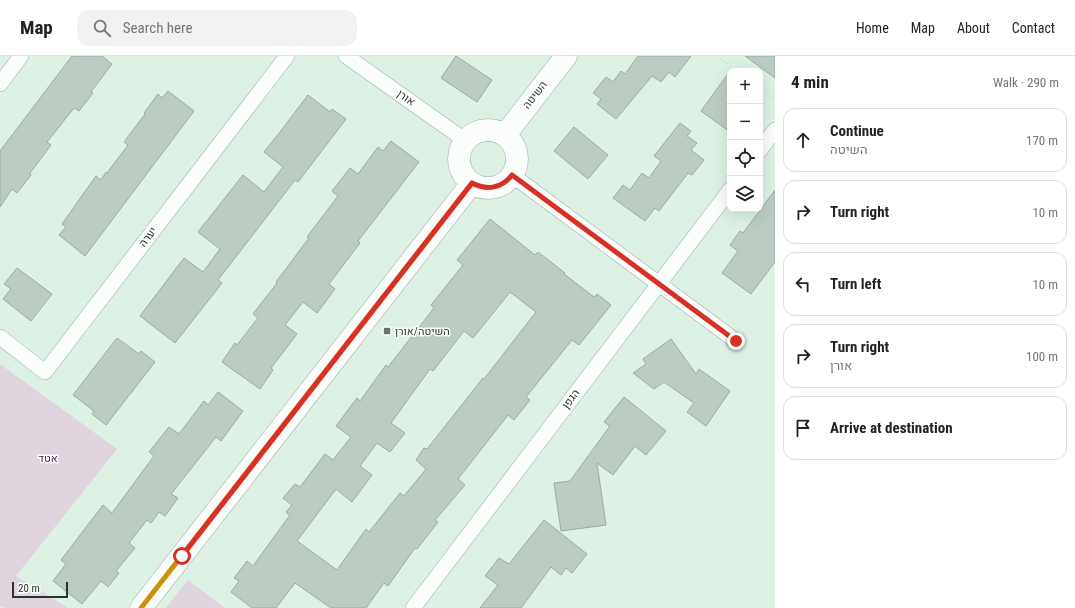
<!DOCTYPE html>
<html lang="en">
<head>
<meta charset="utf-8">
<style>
  :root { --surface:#fff; --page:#f2f2f2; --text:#222; --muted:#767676; --line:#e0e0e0 }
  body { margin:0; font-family:"Roboto Condensed",Heebo,sans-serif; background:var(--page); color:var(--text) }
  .controls { position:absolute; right:12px; top:12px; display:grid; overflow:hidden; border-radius:8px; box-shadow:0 4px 16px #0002 }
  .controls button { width:36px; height:36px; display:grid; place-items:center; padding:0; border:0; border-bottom:1px solid var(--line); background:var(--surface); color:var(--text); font:20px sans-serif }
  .scale { position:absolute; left:12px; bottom:10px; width:56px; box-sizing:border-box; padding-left:4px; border:2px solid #26342b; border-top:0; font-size:11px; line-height:14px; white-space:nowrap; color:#26342b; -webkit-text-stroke:3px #fff; paint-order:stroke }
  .stop { position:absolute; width:12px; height:12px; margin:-9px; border:3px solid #d93025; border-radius:50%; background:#fff }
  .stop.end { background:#d93025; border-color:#fff; box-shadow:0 1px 4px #0008 }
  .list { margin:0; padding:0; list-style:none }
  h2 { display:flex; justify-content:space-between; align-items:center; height:52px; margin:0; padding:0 16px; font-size:17px }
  h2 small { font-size:13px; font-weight:400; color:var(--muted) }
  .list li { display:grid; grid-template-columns:26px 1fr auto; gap:12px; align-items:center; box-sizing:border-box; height:64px; margin:0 8px 8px; padding:0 8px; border:1px solid var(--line); border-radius:12px }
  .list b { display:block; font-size:15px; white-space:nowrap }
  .list p { margin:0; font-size:13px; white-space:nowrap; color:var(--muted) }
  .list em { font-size:13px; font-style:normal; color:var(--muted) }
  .icon { flex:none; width:22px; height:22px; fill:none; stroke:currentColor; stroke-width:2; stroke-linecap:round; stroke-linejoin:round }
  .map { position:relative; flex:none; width:775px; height:552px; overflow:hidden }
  header { display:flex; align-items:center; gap:24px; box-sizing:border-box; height:56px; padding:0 20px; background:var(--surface); border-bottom:1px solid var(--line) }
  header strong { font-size:19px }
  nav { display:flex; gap:22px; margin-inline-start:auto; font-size:14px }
  .search { width:280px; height:36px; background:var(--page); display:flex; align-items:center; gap:10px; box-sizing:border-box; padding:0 14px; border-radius:12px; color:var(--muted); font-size:15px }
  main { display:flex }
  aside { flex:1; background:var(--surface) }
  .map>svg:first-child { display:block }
</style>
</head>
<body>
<header>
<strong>Map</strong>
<div class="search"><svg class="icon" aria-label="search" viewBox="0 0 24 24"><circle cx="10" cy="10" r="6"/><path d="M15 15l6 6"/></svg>Search here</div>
<nav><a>Home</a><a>Map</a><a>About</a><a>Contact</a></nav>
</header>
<main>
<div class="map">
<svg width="775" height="552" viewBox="0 0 775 552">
  <rect width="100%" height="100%" fill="#ddf1e4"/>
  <!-- green -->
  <path fill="#dfd3de" d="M 0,308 L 117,393 L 16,520 L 68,552 L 4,552 L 1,550 L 0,551 Z
    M 188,524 L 225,552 L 166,552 Z"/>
  <!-- building -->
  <path fill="#bdccc2" stroke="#9aaaa0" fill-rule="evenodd" d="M 72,0 L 102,0 L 112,8 L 91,36 L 93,37 L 79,55 L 74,52 L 47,86 L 51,89 L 30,117 L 31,119 L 17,137 L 12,133 L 0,151 L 0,95 Z
    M 456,0 L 492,24 L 477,46 L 441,22 Z
    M 638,0 L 691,0 L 675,21 L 669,16 L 661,26 L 652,20 L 616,63 L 597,48 L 601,43 L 593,37 L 606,21 L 613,26 L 621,15 L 625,18 Z
    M 745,0 L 775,0 L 775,22 Z
    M 730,15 L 730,76 L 701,55 Z
    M 168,35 L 194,55 L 85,200 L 59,179 L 66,171 L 62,168 L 96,120 L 101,124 L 106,116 L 107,117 L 128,89 L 124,86 L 145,58 L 144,57 L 158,38 L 162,42 Z
    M 308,39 L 330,56 L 332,53 L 346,63 L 298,126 L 295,124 L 218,224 L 222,227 L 175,287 L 140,260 L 184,202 L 203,216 L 220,193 L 198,176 L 243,119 L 264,136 L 283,111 L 264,96 L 280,76 Z
    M 680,67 L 691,75 L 687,80 L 697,87 L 691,94 L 704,104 L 692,119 L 688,117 L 659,155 L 655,152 L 645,165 L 613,142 L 623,129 L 630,134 L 642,117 L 649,122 L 661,105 L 654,100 Z
    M 574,71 L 608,99 L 588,123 L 554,95 Z
    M 391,85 L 419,106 L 358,185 L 360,187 L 329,228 L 335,233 L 317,257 L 303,246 L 285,269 L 297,278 L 271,312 L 273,314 L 260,333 L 222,306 L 235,287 L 237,289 L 258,262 L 253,258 L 277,227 L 276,226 L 309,182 L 307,181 L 338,140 L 332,135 L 350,112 L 358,118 L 378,91 L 383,95 Z
    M 775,134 L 775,206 L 751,238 L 722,217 L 738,195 L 730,189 L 740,175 L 743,177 Z
    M 490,163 L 535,199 L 538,196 L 565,217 L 564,218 L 594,241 L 597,238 L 611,249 L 579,289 L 572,284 L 526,341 L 530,344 L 514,364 L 508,359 L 458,423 L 465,429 L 435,464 L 438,466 L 417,493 L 415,492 L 388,530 L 384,527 L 366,552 L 331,552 L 295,527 L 276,552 L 252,552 L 231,536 L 239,525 L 234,522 L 247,505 L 253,510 L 290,459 L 286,456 L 292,449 L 283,442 L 295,428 L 300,431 L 325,398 L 333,404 L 351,381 L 336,370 L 357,342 L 360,345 L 386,309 L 388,311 L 434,252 L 431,249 L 463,209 L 457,204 ZM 510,236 L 536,256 L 484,323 L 483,322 L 427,393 L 424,392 L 416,404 L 426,413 L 404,440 L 400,437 L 369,476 L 366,473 L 337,514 L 297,485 L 336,433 L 352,446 L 372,419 L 360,410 L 377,387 L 390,396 L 405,377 L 391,367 L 430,313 L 433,315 L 464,275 L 473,282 Z
    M 17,212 L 52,238 L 31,265 L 3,243 L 11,233 L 4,228 Z
    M 117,282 L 139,298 L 141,295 L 155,306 L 106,369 L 92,358 L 94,355 L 73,339 Z
    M 671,283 L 696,318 L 699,313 L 730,335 L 706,370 L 687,356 L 694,347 L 664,326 L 654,333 L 633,317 L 646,308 L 643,303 Z
    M 218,336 L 243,355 L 221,385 L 216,381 L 171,438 L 178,442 L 165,460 L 159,456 L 151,467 L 147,464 L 129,487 L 135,492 L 116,515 L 119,517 L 108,531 L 101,525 L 82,548 L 53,525 L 66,508 L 61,504 L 103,449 L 112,457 L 154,400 L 149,396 L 169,371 L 179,378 L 204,345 L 208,349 Z
    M 624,341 L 666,375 L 646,399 L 635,390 L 613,419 L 597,407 L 606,469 L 561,475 L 554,427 L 570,425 L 610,370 L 604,366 Z
    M 544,464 L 587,498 L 572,517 L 566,512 L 561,519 L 551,511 L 521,552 L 480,552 L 498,529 L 485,520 L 499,502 L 509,508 Z"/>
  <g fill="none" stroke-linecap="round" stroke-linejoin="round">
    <defs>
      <path id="street" d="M 346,0 L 466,85
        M 0,28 L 21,0
        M 760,94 L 775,74
        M 512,119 L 736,285
        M 0,281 L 45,316 L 287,0
        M 413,552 L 730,134"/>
      <path id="secondary" d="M459 103a29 29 0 1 1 58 0a29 29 0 1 1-58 0Z
        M 505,79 L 566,0
        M 141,552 L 472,127"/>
    </defs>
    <!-- street casing -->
    <use href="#street" stroke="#9caca2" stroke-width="16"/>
    <!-- secondary casing -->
    <use href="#secondary" stroke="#9caca2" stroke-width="23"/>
    <!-- path -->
    <path stroke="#d4dad6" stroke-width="2.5" stroke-dasharray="1 3" stroke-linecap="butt" d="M 717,0 L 737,15
      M 760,32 L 775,44
      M 0,325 L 11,310
      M 0,529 L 40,552"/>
    <!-- street -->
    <use href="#street" stroke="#fafdfb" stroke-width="15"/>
    <!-- secondary -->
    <use href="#secondary" stroke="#fafdfb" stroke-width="22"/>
    <defs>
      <path id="bus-1" d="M 141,552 L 472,127"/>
    </defs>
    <!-- bus-1 casing -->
    <use href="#bus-1" stroke="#fff" stroke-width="8"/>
    <!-- bus-1 -->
    <use href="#bus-1" stroke="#cd8f09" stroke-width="5"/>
  </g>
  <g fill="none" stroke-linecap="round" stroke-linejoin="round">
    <!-- route -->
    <path stroke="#d93025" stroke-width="5" d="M 182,500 L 472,127 C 487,135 502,132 512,119 L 736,285"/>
  </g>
  <!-- markers -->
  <rect fill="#66766c" stroke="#fff" stroke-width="1.5" x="383" y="271" width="8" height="8" rx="2"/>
  <g text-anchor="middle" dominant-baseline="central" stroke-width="3" stroke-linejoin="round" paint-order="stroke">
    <!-- street labels -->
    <g font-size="11" fill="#26342b" stroke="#fff">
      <text transform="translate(535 39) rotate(-52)">השיטה</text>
      <text transform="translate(406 42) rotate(35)">אורן</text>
      <text transform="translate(148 181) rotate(-53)">יערה</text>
      <text transform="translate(571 343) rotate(-53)">הגפן</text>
    </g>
    <!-- poi labels -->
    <g font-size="11" fill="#26342b" stroke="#fff" text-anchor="start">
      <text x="395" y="275">השיטה/אורן</text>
    </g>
    <!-- park labels -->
    <g font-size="11" fill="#591b52" stroke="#fff">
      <text x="48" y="402">אטד</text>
    </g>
  </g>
</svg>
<div class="controls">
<button>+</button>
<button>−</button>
<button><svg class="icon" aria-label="locate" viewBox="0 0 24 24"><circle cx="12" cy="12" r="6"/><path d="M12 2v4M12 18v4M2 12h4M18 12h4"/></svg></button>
<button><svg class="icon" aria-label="layers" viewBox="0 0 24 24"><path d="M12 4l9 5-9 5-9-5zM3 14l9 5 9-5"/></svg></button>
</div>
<div class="scale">20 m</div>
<div class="stop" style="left:182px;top:500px"></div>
<div class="stop end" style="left:736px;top:285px"></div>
</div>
<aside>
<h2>4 min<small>Walk · 290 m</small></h2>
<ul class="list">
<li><svg class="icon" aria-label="ahead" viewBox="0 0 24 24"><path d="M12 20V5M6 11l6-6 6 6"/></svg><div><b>Continue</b><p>השיטה</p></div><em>170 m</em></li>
<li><svg class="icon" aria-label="right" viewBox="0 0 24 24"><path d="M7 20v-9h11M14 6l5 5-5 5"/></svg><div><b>Turn right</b></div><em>10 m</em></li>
<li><svg class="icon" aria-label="left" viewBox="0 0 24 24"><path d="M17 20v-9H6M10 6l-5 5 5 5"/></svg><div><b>Turn left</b></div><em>10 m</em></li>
<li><svg class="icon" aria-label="right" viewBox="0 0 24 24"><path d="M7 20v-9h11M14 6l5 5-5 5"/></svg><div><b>Turn right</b><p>אורן</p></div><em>100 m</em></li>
<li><svg class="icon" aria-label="arrive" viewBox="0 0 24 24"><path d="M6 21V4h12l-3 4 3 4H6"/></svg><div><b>Arrive at destination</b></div></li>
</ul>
</aside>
</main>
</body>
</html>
